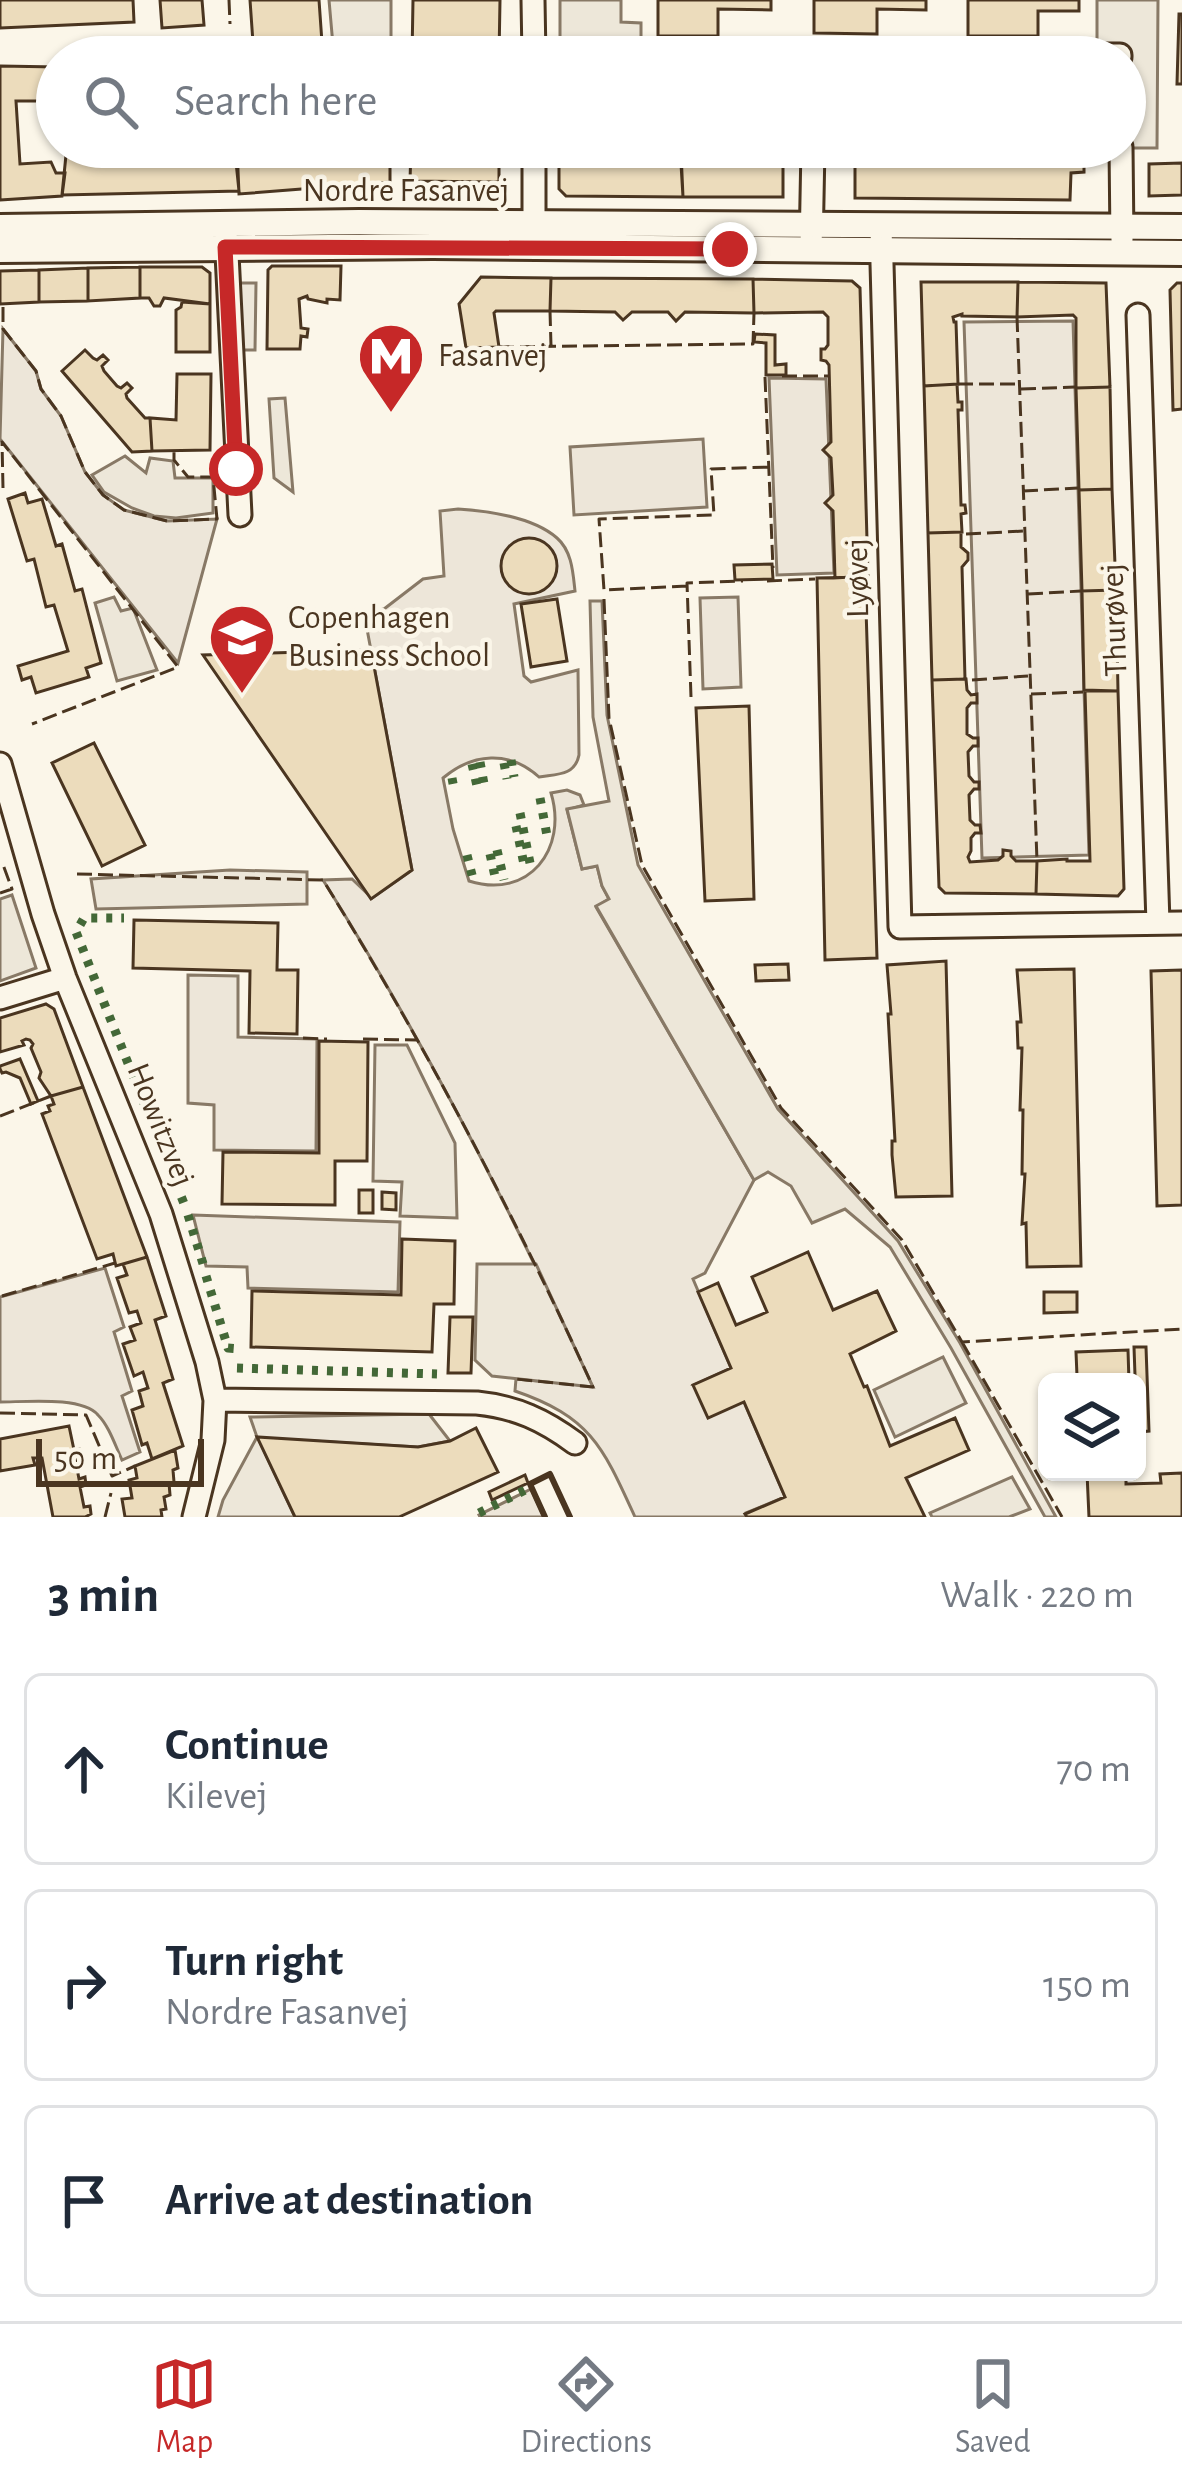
<!DOCTYPE html>
<html lang="en">
<head>
<meta charset="utf-8">
<style>
  :root { --surface:#fff; --page:#f6f6f7; --text:#1f2937; --muted:#747a83; --line:#e0e1e3; --accent:#c62828 }
  body { margin:0; font-family:"Alegreya Sans",sans-serif; background:var(--page); color:var(--text) }
  .controls { position:absolute; right:36px; bottom:36px; display:grid; overflow:hidden; border-radius:18px; box-shadow:0 3px 9px #0004 }
  .controls button { width:108px; height:108px; display:grid; place-items:center; padding:0; border:0; border-bottom:3px solid var(--line); background:var(--surface); color:var(--text); font:60px sans-serif }
  .scale { position:absolute; left:36px; bottom:30px; width:168px; box-sizing:border-box; padding-left:12px; border:6px solid #4a3520; border-top:0; font-size:33px; line-height:42px; white-space:nowrap; color:#4a3520; -webkit-text-stroke:9px #fbf6e9; paint-order:stroke }
  .stop { position:absolute; width:36px; height:36px; margin:-27px; border:9px solid #c62828; border-radius:50%; background:#fff }
  .stop.end { background:#c62828; border-color:#fff; box-shadow:0 3px 12px #0008 }
  .list { margin:0; padding:0; list-style:none }
  h2 { display:flex; justify-content:space-between; align-items:center; height:156px; margin:0; padding:0 48px; font-size:51px }
  h2 small { font-size:39px; font-weight:400; color:var(--muted) }
  .list li { display:grid; grid-template-columns:78px 1fr auto; gap:36px; align-items:center; box-sizing:border-box; height:192px; margin:0 24px 24px; padding:0 24px; border:3px solid var(--line); border-radius:18px }
  .list b { display:block; font-size:45px; white-space:nowrap }
  .list p { margin:0; font-size:39px; white-space:nowrap; color:var(--muted) }
  .list em { font-size:39px; font-style:normal; color:var(--muted) }
  .icon { flex:none; width:66px; height:66px; fill:none; stroke:currentColor; stroke-width:2; stroke-linecap:round; stroke-linejoin:round }
  .map { position:relative; flex:none; width:1182px; height:1517px; overflow:hidden }
  .search { position:absolute; background:var(--surface); box-shadow:0 3px 9px #0004; left:36px; right:36px; top:36px; height:132px; display:flex; align-items:center; gap:30px; box-sizing:border-box; padding:0 42px; border-radius:66px; color:var(--muted); font-size:45px }
  .sheet { height:804px; background:var(--surface) }
  nav { display:flex; justify-content:space-around; align-items:center; box-sizing:border-box; height:168px; border-top:3px solid var(--line); background:var(--surface); font-size:33px; color:var(--muted) }
  nav a { display:grid; justify-items:center; gap:6px }
  nav .on { color:var(--accent) }
  .map>svg:first-child { display:block }
</style>
</head>
<body>
<div class="map">
<svg width="1182" height="1517" viewBox="0 0 1182 1517">
  <rect width="100%" height="100%" fill="#fbf6e9"/>
  <!-- green -->
  <path fill="#ede6d9" stroke="#887966" stroke-width="3" d="M 1073,321 L 1089,855 L 982,858 L 964,322 Z
    M 3,329 L 36,371 L 41,389 L 61,416 L 85,472 L 103,495 L 124,510 L 167,521 L 217,519 L 178,663 L 0,439 Z
    M 769,378 L 826,379 L 834,573 L 777,575 Z
    M 703,439 L 707,507 L 574,515 L 570,447 Z
    M 458,509 C 488,511 533,517 557,538 C 572,551 573,573 575,591 L 514,604 L 524,676 L 531,682 L 578,670 L 579,755 C 575,776 556,774 539,777 C 509,750 473,753 443,778 L 453,829 L 469,881 C 529,900 568,849 551,793 L 567,790 L 580,795 L 584,805 L 567,810 L 582,869 L 597,866 L 602,886 L 609,899 L 596,907 L 754,1180 L 705,1273 L 693,1279 L 731,1368 L 694,1385 L 744,1402 L 785,1497 L 746,1513 L 747,1517 L 635,1517 C 603,1447 591,1417 515,1391 L 516,1379 L 592,1386 C 512,1212 425,1042 323,880 L 352,879 L 372,898 L 412,870 L 364,613 L 384,609 L 423,579 L 444,576 L 440,511 Z
    M 738,597 L 741,687 L 703,689 L 700,598 Z
    M 188,975 L 238,976 L 238,1037 L 317,1039 L 316,1151 L 214,1150 L 214,1105 L 188,1103 Z
    M 193,1215 L 400,1222 L 398,1292 L 248,1288 L 247,1267 L 206,1266 Z
    M 105,1268 L 124,1327 L 114,1332 L 132,1391 L 122,1396 L 140,1452 L 122,1460 C 115,1445 109,1426 98,1415 C 82,1396 25,1402 0,1402 L 0,1297 Z
    M 531,1489 L 544,1517 L 480,1517 L 479,1515 Z"/>
  <!-- parking -->
  <path fill="#ede7d9" stroke="#887966" stroke-width="3" d="M 329,0 L 391,0 L 391,57 L 334,57 Z
    M 560,0 L 621,0 L 621,22 L 641,23 L 641,45 L 722,57 L 560,57 Z
    M 1097,0 L 1158,0 L 1157,148 L 1097,148 L 1125,147 L 1125,57 L 1097,57 Z
    M 239,283 L 256,283 L 255,350 L 238,350 Z
    M 285,398 L 293,492 L 274,478 L 269,399 Z
    M 125,456 L 146,473 L 150,458 L 173,461 L 175,478 L 213,478 L 213,513 L 176,518 L 154,516 L 132,508 L 104,492 L 92,475 Z
    M 114,597 L 121,611 L 133,608 L 157,670 L 117,681 L 95,603 Z
    M 590,601 L 602,601 L 607,715 L 638,865 L 778,1109 L 898,1241 L 960,1343 L 1056,1517 L 1045,1517 L 951,1348 L 890,1247 L 845,1209 L 812,1223 L 791,1186 L 768,1172 L 754,1180 L 596,906 L 609,899 L 602,886 L 597,866 L 582,869 L 567,809 L 609,801 L 593,717 Z
    M 230,870 L 307,872 L 307,904 L 96,909 L 91,879 Z
    M 12,895 L 36,968 L 0,981 L 0,899 Z
    M 375,1045 L 407,1045 L 455,1143 L 457,1218 L 400,1216 L 402,1182 L 373,1181 Z
    M 477,1264 L 536,1264 L 593,1387 L 492,1376 L 475,1360 Z
    M 943,1357 L 966,1403 L 895,1437 L 874,1390 Z
    M 429,1414 L 450,1441 L 418,1447 L 258,1438 L 295,1517 L 218,1517 L 223,1500 L 257,1437 L 250,1417 Z
    M 1012,1477 L 1030,1509 L 1009,1517 L 932,1517 L 930,1513 Z"/>
  <!-- building -->
  <path fill="#ecdcbc" stroke="#4a3520" stroke-width="3" d="M 0,0 L 133,0 L 134,22 L 0,28 Z
    M 160,0 L 202,0 L 204,25 L 162,28 Z
    M 250,0 L 319,0 L 323,57 L 254,57 Z
    M 413,0 L 500,0 L 499,57 L 412,57 Z
    M 658,0 L 771,0 L 771,10 L 718,9 L 718,36 L 658,36 Z
    M 814,0 L 926,0 L 926,10 L 877,9 L 877,34 L 814,33 Z
    M 968,0 L 1079,0 L 1079,11 L 1038,11 L 1038,36 L 968,36 Z
    M 1179,14 L 1182,14 L 1182,84 L 1177,84 Z
    M 0,66 L 57,67 L 57,101 L 16,101 L 20,164 L 51,162 L 56,173 L 65,173 L 62,196 L 0,200 Z
    M 237,147 L 390,147 L 390,182 L 239,194 Z
    M 411,147 L 499,147 L 499,182 L 410,181 Z
    M 559,147 L 594,147 L 593,164 L 609,164 L 609,161 L 616,161 L 616,164 L 654,164 L 654,161 L 661,161 L 661,164 L 681,164 L 683,197 L 566,196 L 559,189 Z
    M 743,147 L 786,147 L 783,153 L 783,197 L 683,197 L 681,152 L 688,152 L 689,157 L 737,157 L 742,161 L 747,156 Z
    M 855,147 L 896,147 L 896,158 L 1039,160 L 1051,151 L 1051,147 L 1084,147 L 1084,172 L 1071,173 L 1070,200 L 855,198 Z
    M 235,152 L 239,191 L 62,195 L 66,155 Z
    M 1182,163 L 1182,195 L 1149,196 L 1149,164 Z
    M 272,266 L 341,266 L 340,300 L 327,299 L 327,303 L 308,299 L 307,296 L 299,299 L 301,328 L 308,329 L 307,337 L 301,336 L 300,349 L 267,349 L 268,270 Z
    M 140,267 L 202,267 L 210,273 L 210,304 L 164,298 L 160,306 L 154,306 L 149,298 L 140,298 Z
    M 140,267 L 140,298 L 88,301 L 88,268 Z
    M 88,268 L 88,301 L 39,302 L 39,270 Z
    M 39,270 L 39,302 L 0,304 L 0,271 Z
    M 481,277 L 551,278 L 550,311 L 496,311 L 494,313 L 499,347 L 466,348 L 459,304 Z
    M 551,278 L 753,279 L 754,313 L 685,312 L 676,321 L 668,312 L 632,312 L 623,320 L 615,312 L 550,311 Z
    M 753,279 L 852,281 L 860,288 L 868,576 L 835,578 L 833,511 L 825,503 L 833,495 L 831,458 L 823,450 L 831,442 L 829,365 L 826,361 L 821,360 L 821,349 L 825,349 L 828,345 L 828,317 L 823,312 L 754,313 Z
    M 921,282 L 1018,282 L 1017,317 L 962,316 L 962,314 L 953,317 L 954,322 L 956,322 L 958,384 L 924,386 Z
    M 1018,282 L 1106,283 L 1110,387 L 1076,388 L 1076,318 L 1073,315 L 1017,317 Z
    M 1177,283 L 1182,283 L 1182,409 L 1173,410 L 1170,290 Z
    M 182,302 L 210,304 L 210,352 L 176,352 L 176,310 L 181,307 Z
    M 755,334 L 775,335 L 775,365 L 786,364 L 786,375 L 766,375 L 766,343 L 754,342 Z
    M 85,350 L 93,358 L 97,360 L 103,355 L 108,360 L 102,366 L 104,371 L 117,386 L 121,388 L 127,383 L 132,388 L 126,394 L 127,398 L 145,418 L 150,418 L 152,451 L 132,452 L 62,371 Z
    M 177,374 L 211,374 L 210,450 L 152,451 L 150,418 L 176,420 Z
    M 957,384 L 958,402 L 962,402 L 962,410 L 958,410 L 961,505 L 965,505 L 966,513 L 961,514 L 962,532 L 928,533 L 924,386 Z
    M 1110,387 L 1112,489 L 1079,490 L 1076,388 Z
    M 1112,489 L 1116,590 L 1082,591 L 1079,490 Z
    M 25,493 L 28,503 L 42,499 L 56,546 L 62,544 L 75,591 L 82,589 L 101,663 L 86,668 L 89,677 L 36,693 L 31,677 L 22,680 L 18,666 L 68,651 L 54,605 L 46,607 L 34,559 L 27,561 L 8,499 Z
    M 961,532 L 961,547 L 968,553 L 968,560 L 962,567 L 965,679 L 932,680 L 928,533 Z
    M501 566a28 28 0 1 1 56 0a28 28 0 1 1-56 0Z
    M 772,564 L 773,579 L 735,580 L 734,565 Z
    M 865,577 L 877,958 L 825,960 L 817,578 Z
    M 1116,590 L 1118,691 L 1084,690 L 1082,591 Z
    M 557,599 L 567,661 L 531,667 L 521,604 Z
    M 371,650 L 412,870 L 371,899 L 203,655 Z
    M 966,679 L 967,690 L 971,695 L 977,694 L 977,703 L 971,703 L 967,708 L 967,734 L 973,738 L 978,738 L 978,746 L 973,746 L 968,752 L 969,776 L 974,782 L 979,782 L 979,789 L 974,789 L 969,795 L 970,820 L 975,825 L 980,825 L 981,833 L 975,833 L 971,838 L 971,851 L 968,857 L 970,862 L 998,860 L 1003,856 L 1003,850 L 1011,851 L 1011,856 L 1016,861 L 1037,861 L 1036,894 L 945,893 L 939,887 L 932,680 Z
    M 1085,691 L 1118,691 L 1124,889 L 1118,896 L 1036,894 L 1037,861 L 1067,859 L 1067,861 L 1090,861 Z
    M 749,706 L 754,899 L 705,901 L 696,708 Z
    M 94,743 L 145,845 L 102,866 L 52,763 Z
    M 134,920 L 278,923 L 277,970 L 298,970 L 297,1034 L 249,1033 L 250,971 L 133,968 Z
    M 946,961 L 952,1196 L 896,1197 L 892,1155 L 892,1141 L 895,1141 L 888,1014 L 891,1014 L 887,965 Z
    M 788,964 L 789,980 L 756,981 L 755,965 Z
    M 1074,969 L 1081,1266 L 1027,1267 L 1026,1223 L 1022,1224 L 1025,1174 L 1022,1174 L 1023,1110 L 1020,1110 L 1022,1048 L 1018,1048 L 1017,1022 L 1021,1022 L 1017,970 Z
    M 1182,970 L 1182,1205 L 1157,1206 L 1151,971 Z
    M 46,1004 L 54,1009 L 83,1087 L 51,1096 L 39,1078 L 41,1072 L 31,1048 L 33,1044 L 30,1040 L 26,1039 L 22,1041 L 24,1045 L 0,1052 L 0,1018 Z
    M 319,1041 L 368,1042 L 367,1161 L 335,1161 L 335,1205 L 222,1204 L 223,1152 L 319,1153 Z
    M 20,1059 L 38,1101 L 31,1104 L 20,1078 L 6,1072 L 2,1073 L 0,1069 L 0,1066 Z
    M 83,1087 L 147,1257 L 116,1266 L 113,1254 L 97,1259 L 42,1114 L 50,1111 L 48,1106 L 54,1104 L 51,1096 Z
    M 359,1190 L 373,1190 L 373,1213 L 359,1213 Z
    M 382,1192 L 396,1193 L 396,1210 L 382,1209 Z
    M 402,1239 L 455,1241 L 454,1304 L 434,1304 L 432,1352 L 251,1347 L 252,1291 L 401,1295 Z
    M 808,1252 L 833,1310 L 877,1291 L 896,1331 L 850,1354 L 864,1387 L 867,1386 L 890,1446 L 955,1418 L 969,1450 L 906,1478 L 925,1517 L 747,1517 L 745,1514 L 785,1497 L 744,1402 L 708,1418 L 693,1385 L 731,1368 L 698,1292 L 718,1283 L 736,1325 L 767,1312 L 752,1277 Z
    M 147,1257 L 166,1316 L 155,1320 L 173,1379 L 163,1383 L 183,1446 L 152,1459 L 147,1443 L 142,1445 L 132,1410 L 143,1406 L 139,1391 L 148,1388 L 143,1372 L 134,1376 L 123,1344 L 135,1340 L 130,1327 L 141,1323 L 137,1311 L 129,1313 L 117,1278 L 127,1275 L 123,1264 Z
    M 1044,1292 L 1077,1292 L 1077,1312 L 1044,1313 Z
    M 450,1317 L 473,1317 L 471,1373 L 448,1373 Z
    M 1134,1347 L 1146,1347 L 1149,1431 L 1137,1432 Z
    M 1128,1350 L 1129,1382 L 1072,1382 L 1072,1377 L 1077,1376 L 1076,1352 Z
    M 69,1426 L 74,1450 L 79,1449 L 80,1457 L 75,1458 L 79,1479 L 85,1477 L 86,1485 L 80,1487 L 84,1507 L 90,1506 L 91,1514 L 85,1517 L 53,1517 L 42,1458 L 33,1458 L 35,1465 L 0,1471 L 0,1439 Z
    M 476,1428 L 498,1472 L 399,1517 L 295,1517 L 257,1437 L 418,1447 L 450,1441 Z
    M 175,1450 L 178,1468 L 173,1470 L 174,1482 L 169,1483 L 170,1495 L 164,1497 L 166,1509 L 161,1510 L 162,1517 L 125,1517 L 122,1499 L 132,1498 L 129,1480 L 137,1478 L 135,1466 Z
    M 1080,1472 L 1126,1472 L 1126,1484 L 1161,1483 L 1160,1474 L 1182,1473 L 1182,1517 L 1089,1517 L 1087,1473 Z
    M 525,1475 L 528,1483 L 492,1500 L 489,1492 Z"/>
  <g fill="none" stroke-linecap="round" stroke-linejoin="round">
    <defs>
      <path id="minor" d="M 533,0 L 534,57
        M 593,54 L 1120,55 L 1120,57
        M 534,147 L 534,225
        M 1121,147 L 1122,240
        M 881,227 L 900,927 L 1182,923
        M 226,234 L 240,515
        M 811,250 L 813,147
        M 1138,315 L 1158,923
        M 0,764 L 43,914 L 65,978 L 161,1214 L 207,1362 L 215,1400 L 213,1440 L 194,1517
        M 0,998 L 65,978
        M 215,1400 L 477,1403 C 516,1407 544,1420 575,1443"/>
      <path id="tertiary" d="M 0,227 L 359,222 L 1182,227
        M 0,250 L 433,246 L 1182,253"/>
    </defs>
    <!-- minor casing -->
    <use href="#minor" stroke="#4a3520" stroke-width="27"/>
    <!-- tertiary casing -->
    <use href="#tertiary" stroke="#4a3520" stroke-width="30"/>
    <!-- minor -->
    <use href="#minor" stroke="#fbf6e9" stroke-width="21"/>
    <!-- tertiary -->
    <use href="#tertiary" stroke="#fbf6e9" stroke-width="24"/>
    <!-- hedge -->
    <path stroke="#436837" stroke-width="9" stroke-dasharray="6 9" stroke-linecap="butt" d="M 511,760 L 514,777
      M 480,762 L 484,784
      M 504,763 L 507,779
      M 472,764 L 477,786
      M 452,778 L 454,789
      M 540,798 L 548,841
      M 520,813 L 530,863
      M 516,826 L 525,869
      M 497,850 L 504,880
      M 490,854 L 496,881
      M 467,855 L 473,879
      M 95,980 L 76,932 L 84,918 L 124,918
      M 98,988 L 185,1206
      M 188,1215 L 204,1267
      M 206,1276 L 228,1348 L 241,1349
      M 237,1368 L 437,1374
      M 479,1513 L 529,1488"/>
    <!-- fence -->
    <path stroke="#4a3520" stroke-width="3" stroke-dasharray="15 6" stroke-linecap="butt" d="M 229,0 L 230,24
      M 3,307 L 3,329 L 36,371 L 41,389 L 61,416 L 85,472 L 103,495 L 124,510 L 167,521 L 217,519 L 213,477 L 188,477 L 174,460 L 174,451
      M 550,311 L 551,346
      M 1017,317 L 1037,861
      M 499,347 L 753,344 L 754,313
      M 782,376 L 830,376
      M 765,377 L 773,568
      M 958,384 L 1018,384
      M 1021,389 L 1075,387
      M 3,488 L 2,442 L 178,667 L 32,724
      M 1023,491 L 1078,488
      M 966,534 L 1024,531
      M 767,581 L 815,579
      M 687,586 L 604,590 L 599,519 L 714,515 L 711,469 L 769,467
      M 1028,594 L 1081,591
      M 604,599 L 609,718 L 642,865 L 781,1108 L 902,1240 L 962,1342 L 1182,1329
      M 972,680 L 1028,676
      M 1031,694 L 1083,692
      M 691,697 L 687,583 L 743,581
      M 77,874 L 323,880 C 424,1043 513,1212 593,1387 L 516,1379
      M 0,893 L 12,889 L 2,862
      M 303,1038 L 327,1039
      M 363,1039 L 417,1040
      M 0,1116 L 51,1096
      M 2,1296 L 115,1263
      M 962,1342 L 1062,1517
      M 0,1413 L 86,1415 L 112,1476 L 135,1466
      M 105,1517 L 111,1493"/>
    <!-- wall -->
    <path stroke="#4a3520" stroke-width="6" d="M 545,1517 L 530,1484 L 550,1474 L 570,1517"/>
  </g>
  <g fill="none" stroke-linecap="round" stroke-linejoin="round">
    <!-- route -->
    <path stroke="#c62828" stroke-width="15" d="M 236,469 L 225,247 L 730,249"/>
  </g>
  <!-- icons -->
  <defs>
    <symbol id="metro-pin" viewBox="-11 -11 22 30"><path d="M0 17L-7.5 6A9.5 9.5 0 1 1 7.5 6Z" fill="#c62828" stroke="#fbf6e9"/><path d="M-5.5 5V-5H-3L0 0L3-5H5.5V5H3V-.5L0 4L-3-.5V5Z" fill="#fff"/></symbol>
    <symbol id="university-pin" viewBox="-11 -11 22 30"><path d="M0 17L-7.5 6A9.5 9.5 0 1 1 7.5 6Z" fill="#c62828" stroke="#fbf6e9"/><path d="M0-5L7-2L0 1L-7-2ZM-4 1L0 2.5L4 1V4Q0 6-4 4Z" fill="#fff"/></symbol>
  </defs>
  <g fill-rule="evenodd">
    <use href="#metro-pin" x="353" y="318" width="76" height="104"/>
    <use href="#university-pin" x="204" y="599" width="76" height="104"/>
  </g>
  <g text-anchor="middle" dominant-baseline="central" stroke-width="9" stroke-linejoin="round" paint-order="stroke">
    <!-- street labels -->
    <g font-size="33" fill="#4a3520" stroke="#fbf6e9">
      <text x="406" y="191">Nordre Fasanvej</text>
      <text transform="translate(858 578) rotate(-91)">Lyøvej</text>
      <text transform="translate(1115 620) rotate(-92)">Thurøvej</text>
      <text transform="translate(160 1125) rotate(68)">Howitzvej</text>
    </g>
    <!-- poi labels -->
    <g font-size="33" fill="#4a3520" stroke="#fbf6e9" text-anchor="start">
      <text x="438" y="356">Fasanvej</text>
      <text x="288" y="618">Copenhagen<tspan x="288" dy="38">Business School</tspan></text>
    </g>
  </g>
</svg>
<div class="controls">
<button><svg class="icon" aria-label="layers" viewBox="0 0 24 24"><path d="M12 4l9 5-9 5-9-5zM3 14l9 5 9-5"/></svg></button>
</div>
<div class="scale">50 m</div>
<div class="stop" style="left:236px;top:469px"></div>
<div class="stop end" style="left:730px;top:249px"></div>
<div class="search"><svg class="icon" aria-label="search" viewBox="0 0 24 24"><circle cx="10" cy="10" r="6"/><path d="M15 15l6 6"/></svg>Search here</div>
</div>
<section class="sheet">
<h2>3 min<small>Walk · 220 m</small></h2>
<ul class="list">
<li><svg class="icon" aria-label="ahead" viewBox="0 0 24 24"><path d="M12 20V5M6 11l6-6 6 6"/></svg><div><b>Continue</b><p>Kilevej</p></div><em>70 m</em></li>
<li><svg class="icon" aria-label="right" viewBox="0 0 24 24"><path d="M7 20v-9h11M14 6l5 5-5 5"/></svg><div><b>Turn right</b><p>Nordre Fasanvej</p></div><em>150 m</em></li>
<li><svg class="icon" aria-label="arrive" viewBox="0 0 24 24"><path d="M6 21V4h12l-3 4 3 4H6"/></svg><div><b>Arrive at destination</b></div></li>
</ul>
</section>
<nav>
<a class="on"><svg class="icon" aria-label="map" viewBox="0 0 24 24"><path d="M3 6l6-2 6 2 6-2v14l-6 2-6-2-6 2zM9 4v14M15 6v14"/></svg>Map</a>
<a><svg class="icon" aria-label="directions" viewBox="0 0 24 24"><path d="M12 3l9 9-9 9-9-9zM9 14v-3h6M13 9l2 2-2 2"/></svg>Directions</a>
<a><svg class="icon" aria-label="saved" viewBox="0 0 24 24"><path d="M7 4h10v16l-5-4-5 4z"/></svg>Saved</a>
</nav>
</body>
</html>
